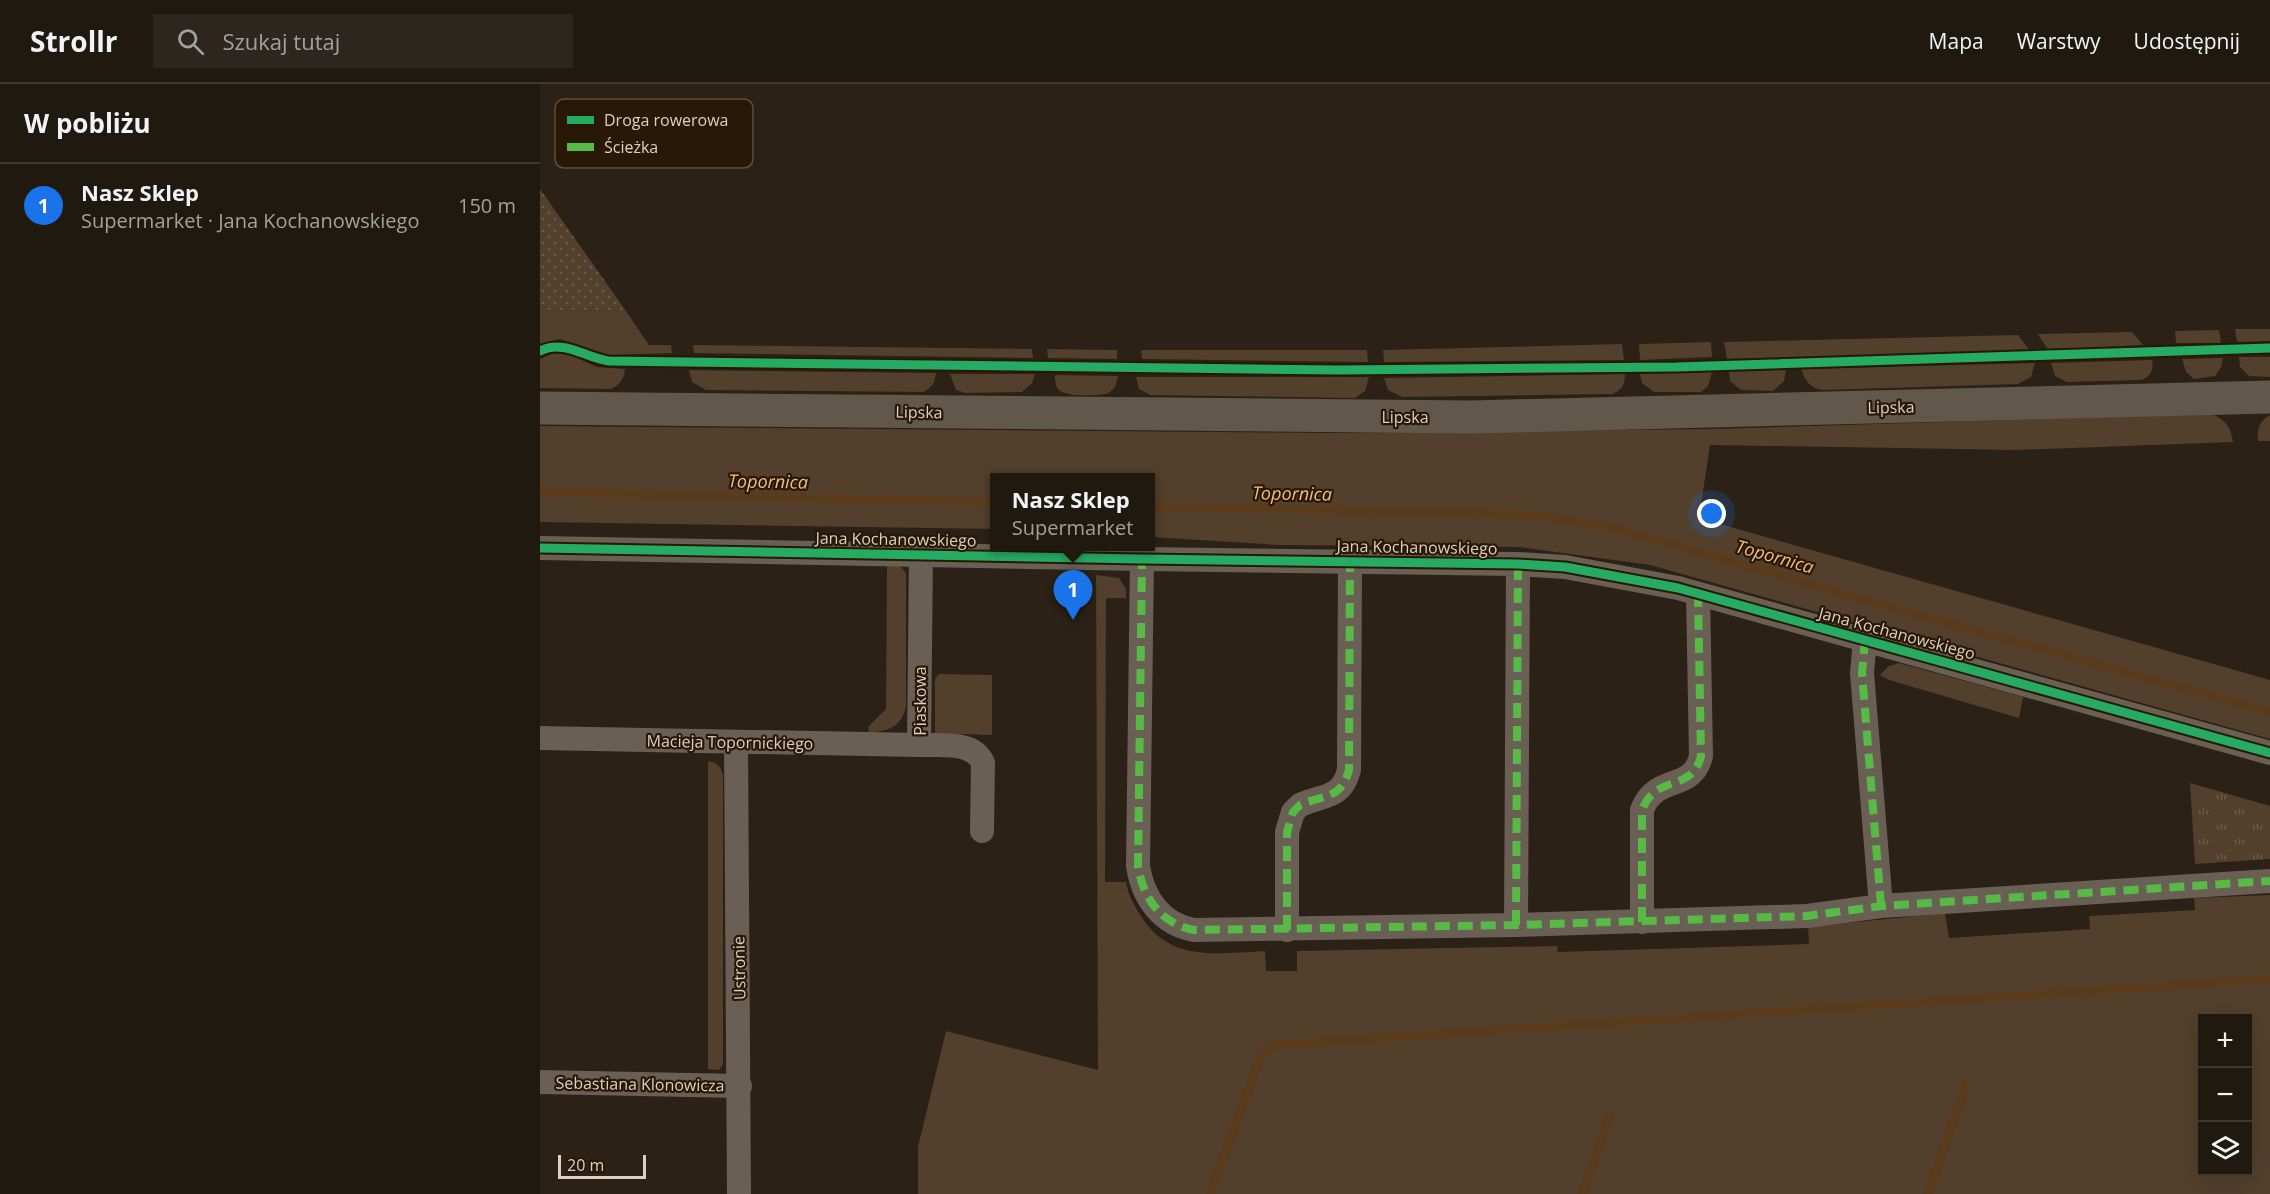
<!DOCTYPE html>
<html lang="pl">
<head>
<meta charset="utf-8">
<style>
  :root { --surface:#201910; --page:#2d261e; --text:#f1f3f6; --muted:#a2a09f; --line:#3d3830; --accent:#1a73e8 }
  body { margin:0; font-family:"Open Sans",sans-serif; background:var(--page); color:var(--text) }
  .controls { position:absolute; right:18px; bottom:18px; display:grid; overflow:hidden; border-radius:0px; box-shadow:0 6px 24px #0002 }
  .controls button { width:54px; height:54px; display:grid; place-items:center; padding:0; border:0; border-bottom:2px solid var(--line); background:var(--surface); color:var(--text); font:30px sans-serif }
  .scale { position:absolute; left:18px; bottom:15px; width:88px; box-sizing:border-box; padding-left:6px; border:3px solid #dcd0c4; border-top:0; font-size:16px; line-height:21px; white-space:nowrap; color:#dcd0c4; -webkit-text-stroke:4px #291805; paint-order:stroke }
  .you { position:absolute; left:1172px; top:430px; width:21px; height:21px; margin:-15px; border:4px solid #fff; border-radius:50%; background:#1a73e8; box-shadow:0 0 0 9px #1a73e833 }
  .badge { display:grid; place-items:center; width:39px; height:39px; border-radius:50%; background:var(--accent); color:#fff; font-size:20px; font-weight:700 }
  .pin { position:absolute; translate:-50% -50px; filter:drop-shadow(0 2px 3px #0008) }
  .pin::after { content:''; position:absolute; top:32px; width:21px; height:18px; background:inherit; clip-path:polygon(0 0,100% 0,50% 100%) }
  .popup { position:absolute; left:450px; top:389px; width:165px; height:78px; box-sizing:border-box; display:grid; place-content:center; border-radius:0px; background:var(--surface); filter:drop-shadow(0 2px 4px #0005); font-size:20px; white-space:nowrap; color:var(--muted) }
  .popup b { font-size:22px; color:var(--text) }
  .popup::after { content:''; position:absolute; left:50%; top:100%; margin-left:-12px; border:12px solid transparent; border-top-color:var(--surface) }
  .list { margin:0; padding:0; list-style:none }
  h2 { display:flex; justify-content:space-between; align-items:center; height:78px; margin:0; padding:0 24px; font-size:26px }
  h2 small { font-size:20px; font-weight:400; color:var(--muted) }
  .list li { display:grid; grid-template-columns:39px 1fr auto; gap:18px; align-items:center; box-sizing:border-box; height:84px; padding:0 24px; border-top:2px solid var(--line) }
  .list b { display:block; font-size:22px; white-space:nowrap }
  .list p { margin:0; font-size:20px; white-space:nowrap; color:var(--muted) }
  .list em { font-size:20px; font-style:normal; color:var(--muted) }
  .icon { flex:none; width:33px; height:33px; fill:none; stroke:currentColor; stroke-width:2; stroke-linecap:round; stroke-linejoin:round }
  .map { position:relative; flex:none; width:1730px; height:1110px; overflow:hidden }
  header { display:flex; align-items:center; gap:36px; box-sizing:border-box; height:84px; padding:0 30px; background:var(--surface); border-bottom:2px solid var(--line) }
  header strong { font-size:28px }
  nav { display:flex; gap:33px; margin-inline-start:auto; font-size:21px }
  .search { width:420px; height:54px; background:var(--page); display:flex; align-items:center; gap:15px; box-sizing:border-box; padding:0 21px; border-radius:0px; color:var(--muted); font-size:22px }
  main { display:flex }
  aside { flex:1; background:var(--surface) }
  .map>svg:first-child { display:block }
</style>
</head>
<body>
<header>
<strong>Strollr</strong>
<div class="search"><svg class="icon" aria-label="search" viewBox="0 0 24 24"><circle cx="10" cy="10" r="6"/><path d="M15 15l6 6"/></svg>Szukaj tutaj</div>
<nav><a>Mapa</a><a>Warstwy</a><a>Udostępnij</a></nav>
</header>
<main>
<aside>
<h2>W pobliżu<small></small></h2>
<ul class="list">
<li><span class="badge">1</span><div><b>Nasz Sklep</b><p>Supermarket · Jana Kochanowskiego</p></div><em>150 m</em></li>
</ul>
</aside>
<div class="map">
<svg width="1730" height="1110" viewBox="0 0 1730 1110">
  <defs>
    <pattern id="park-tufts" width="24" height="20" patternUnits="userSpaceOnUse" patternTransform="scale(1.5)"><rect width="24" height="20" fill="#523f2c"/><path d="M3 7l-1-3M5 7V3M7 7l1-3M15 17l-1-3M17 17v-4M19 17l1-3" fill="none" stroke="#6a5a49"/></pattern>
    <pattern id="garden-dots" width="8" height="8" patternUnits="userSpaceOnUse" patternTransform="scale(1.5)"><rect width="8" height="8" fill="#523f2c"/><path d="M2 2h.1M6 6h.1" fill="none" stroke="#6a5a49" stroke-width="1.8" stroke-linecap="round"/></pattern>
  </defs>
  <rect width="100%" height="100%" fill="#2b2116"/>
  <!-- grass -->
  <path fill="#523f2c" fill-rule="evenodd" d="M 0,226 L 86,227 L 109,261 L 131,261 L 132,269 L 69,271 L 20,255 L 0,260 Z
    M 1695,245 L 1730,245 L 1730,257 L 1697,258 Z
    M 1679,246 L 1681,259 L 1636,259 L 1635,247 Z
    M 1592,248 L 1603,261 L 1508,266 L 1498,250 Z
    M 1478,251 L 1490,267 L 1187,275 L 1184,258 Z
    M 1171,258 L 1172,273 L 1100,276 L 1099,260 Z
    M 1082,260 L 1084,276 L 844,278 L 843,266 Z
    M 153,261 L 492,265 L 493,274 L 154,269 Z
    M 507,265 L 577,266 L 577,275 L 508,274 Z
    M 601,266 L 827,266 L 828,278 L 602,275 Z
    M 14,269 L 31,271 L 57,283 L 85,285 C 84,295 80,301 71,305 L 0,304 L 0,275 Z
    M 1699,273 L 1730,273 L 1730,293 L 1709,292 L 1700,283 Z
    M 1683,274 L 1681,283 L 1675,292 L 1654,295 L 1646,288 L 1642,275 Z
    M 1612,276 C 1614,285 1611,293 1601,296 L 1527,298 L 1515,292 L 1511,279 Z
    M 1495,279 L 1491,293 L 1478,300 L 1283,306 C 1270,305 1265,296 1261,285 Z
    M 149,286 L 396,289 C 395,298 392,304 383,308 L 166,306 L 152,298 Z
    M 1246,286 L 1244,297 L 1233,307 L 1201,306 L 1190,297 L 1189,287 Z
    M 1172,288 L 1168,302 L 1161,308 L 1114,308 L 1102,299 L 1100,290 Z
    M 410,290 L 495,290 L 492,299 L 482,308 L 426,309 L 416,306 Z
    M 1085,290 C 1085,301 1082,306 1072,310 L 862,313 L 848,306 L 844,294 Z
    M 515,291 L 578,292 L 575,303 L 569,309 C 559,312 525,313 519,306 C 515,301 515,296 515,291 Z
    M 596,293 L 829,293 L 825,307 L 815,314 L 610,311 L 599,305 Z
    M 1670,330 C 1685,334 1691,343 1693,358 L 1477,366 L 1170,361 L 1159,434 L 1730,596 L 1730,655 L 1110,481 L 978,463 L 740,461 L 611,453 L 611,394 L 455,394 L 455,445 L 0,438 L 0,342 L 797,349 L 1173,345 Z
    M 1730,331 L 1730,357 L 1718,357 C 1717,345 1719,337 1730,331 Z
    M 347,482 L 360,482 L 366,489 L 366,623 C 361,643 348,648 329,648 L 328,643 L 346,625 Z
    M 556,491 L 579,494 L 586,505 L 586,514 L 566,514 L 565,798 L 586,798 C 588,811 594,821 601,832 C 630,879 678,869 725,867 L 726,887 L 757,887 L 757,867 L 1017,862 L 1018,868 L 1269,860 L 1268,843 L 1405,829 L 1409,854 L 1550,845 L 1549,832 L 1655,826 L 1654,814 L 1730,811 L 1730,1110 L 378,1110 L 378,1063 L 406,947 L 558,986 ZM 1662,934 L 1708,934 L 1708,1088 L 1662,1088 Z
    M 1359,579 L 1483,613 L 1479,634 L 1349,596 L 1340,591 L 1349,582 Z
    M 399,590 L 452,591 L 452,651 L 395,649 L 395,595 Z
    M 168,677 C 177,678 181,683 183,691 L 183,980 L 179,986 L 168,985 Z"/>
  <!-- park -->
  <path fill="url(#park-tufts)" d="M 1650,699 L 1730,722 L 1730,775 L 1655,780 Z"/>
  <!-- garden -->
  <path fill="url(#garden-dots)" d="M 0,105 L 86,227 L 0,226 Z"/>
  <g fill="none" stroke-linecap="round" stroke-linejoin="round">
    <!-- stream -->
    <path stroke="#5a3b1b" stroke-width="9" d="M 0,408 L 455,418
      M 611,422 L 995,431 L 1071,443 L 1360,526 L 1730,628
      M 670,1110 L 720,974 L 734,961 L 1730,895
      M 1042,1110 L 1069,1033
      M 1388,1110 L 1426,1001"/>
    <!-- minor -->
    <path stroke="#695f54" stroke-width="24" d="M 0,464 L 602,475 L 978,480 L 1025,483 L 1138,504 L 1730,669
      M 381,470 L 379,661 C 400,662 433,656 443,679 L 442,747
      M 602,475 L 598,782 C 603,814 621,840 654,846 L 976,841 L 1267,832 L 1341,822 L 1730,797
      M 1325,555 L 1322,589 L 1341,822
      M 0,654 L 379,661
      M 196,659 L 199,1110
      M 1102,838 L 1102,726 C 1116,689 1152,709 1161,672 L 1158,510
      M 976,841 L 978,480
      M 747,846 L 747,748 L 753,728 L 760,721 C 784,710 801,716 809,686 L 810,477
      M 0,998 L 200,1002"/>
    <!-- secondary -->
    <path stroke="#62574b" stroke-width="33" d="M 0,324 L 931,333 L 1730,313"/>
    <!-- quiet -->
    <path stroke="#58b947" stroke-width="8" stroke-dasharray="15 8" stroke-linecap="butt" d="M 607,475 L 602,475 L 598,782 C 603,814 621,840 654,846 L 976,841 L 1267,832 L 1341,822 L 1730,797
      M 1325,555 L 1322,589 L 1341,822
      M 1102,838 L 1102,726 C 1116,689 1152,709 1161,672 L 1158,510
      M 976,841 L 978,480
      M 747,846 L 747,748 L 753,728 L 760,721 C 784,710 801,716 809,686 L 810,477"/>
    <defs>
      <path id="cycleway" d="M 0,267 C 25,255 45,274 69,277 L 798,286 L 1137,283 L 1730,264
        M 0,464 L 602,475 L 978,480 L 1025,483 L 1138,504 L 1730,669"/>
    </defs>
    <!-- cycleway casing -->
    <use href="#cycleway" stroke="#291805" stroke-width="13"/>
    <!-- cycleway -->
    <use href="#cycleway" stroke="#26ab63" stroke-width="9"/>
  </g>
  <g text-anchor="middle" dominant-baseline="central" stroke-width="4.5" stroke-linejoin="round" paint-order="stroke">
    <!-- street labels -->
    <g font-size="16" fill="#dcd0c4" stroke="#291805">
      <text transform="translate(1351 323) rotate(-1)">Lipska</text>
      <text transform="translate(379 328) rotate(1)">Lipska</text>
      <text x="865" y="333">Lipska</text>
      <text transform="translate(356 455) rotate(1)">Jana Kochanowskiego</text>
      <text transform="translate(877 463) rotate(1)">Jana Kochanowskiego</text>
      <text transform="translate(1357 549) rotate(15)">Jana Kochanowskiego</text>
      <text transform="translate(380 617) rotate(-90)">Piaskowa</text>
      <text transform="translate(190 658) rotate(1)">Macieja Topornickiego</text>
      <text transform="translate(199 884) rotate(-91)">Ustronie</text>
      <text transform="translate(100 1000) rotate(1)">Sebastiana Klonowicza</text>
    </g>
    <!-- water labels -->
    <g font-size="18" font-style="italic" fill="#f4bc83" stroke="#291805">
      <text transform="translate(228 397) rotate(1)">Topornica</text>
      <text transform="translate(752 409) rotate(1)">Topornica</text>
      <text transform="translate(1235 472) rotate(16)">Topornica</text>
    </g>
  </g>
  <!-- legend -->
  <rect x="15" y="15" width="198" height="69" rx="9" fill="#291805" stroke="#5f4f3e" stroke-width="1.5"/>
  <rect x="27" y="32" width="27" height="8" fill="#26ab63"/>
  <rect x="27" y="59" width="27" height="8" fill="#58b947"/>
  <g font-size="16" fill="#dcd0c4">
    <text x="64" y="42">Droga rowerowa</text>
    <text x="64" y="69">Ścieżka</text>
  </g>
</svg>
<div class="controls">
<button>+</button>
<button>−</button>
<button><svg class="icon" aria-label="layers" viewBox="0 0 24 24"><path d="M12 4l9 5-9 5-9-5zM3 14l9 5 9-5"/></svg></button>
</div>
<div class="scale">20 m</div>
<div class="you"></div>
<div class="pin badge" style="left:533px;top:536px">1</div>
<div class="popup"><b>Nasz Sklep</b>Supermarket</div>
</div>
</main>
</body>
</html>
